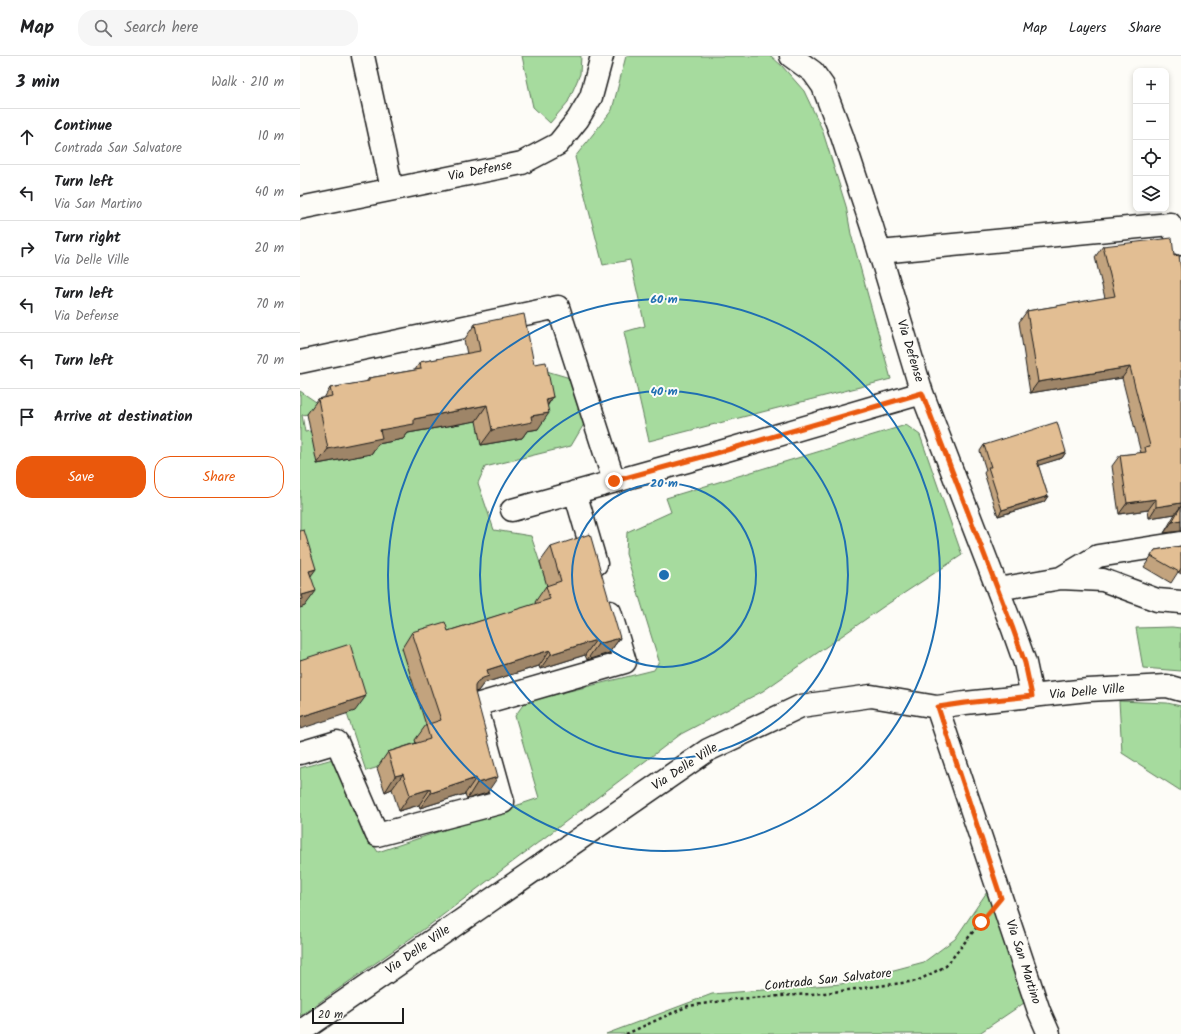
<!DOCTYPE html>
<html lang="en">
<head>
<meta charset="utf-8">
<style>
  :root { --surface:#fff; --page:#f6f6f6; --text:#202124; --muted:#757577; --line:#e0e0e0; --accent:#ea580c }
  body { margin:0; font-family:Kalam,sans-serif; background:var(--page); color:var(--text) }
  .controls { position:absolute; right:12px; top:12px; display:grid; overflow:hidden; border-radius:8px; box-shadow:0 2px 6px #0003 }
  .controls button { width:36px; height:36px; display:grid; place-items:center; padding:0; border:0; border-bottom:1px solid var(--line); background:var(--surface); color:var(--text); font:20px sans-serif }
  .scale { position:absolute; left:12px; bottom:10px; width:92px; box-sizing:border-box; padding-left:4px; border:2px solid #1c1c1c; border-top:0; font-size:11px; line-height:14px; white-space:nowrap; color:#1c1c1c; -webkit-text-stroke:3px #fdfcf7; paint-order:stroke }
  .stop { position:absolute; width:12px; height:12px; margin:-9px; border:3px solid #ea580c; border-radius:50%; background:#fff }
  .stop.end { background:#ea580c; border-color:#fff; box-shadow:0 1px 4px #0008 }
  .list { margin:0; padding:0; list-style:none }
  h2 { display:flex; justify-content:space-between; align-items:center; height:52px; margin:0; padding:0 16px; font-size:17px }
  h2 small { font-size:13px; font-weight:400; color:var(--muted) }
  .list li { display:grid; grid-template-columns:26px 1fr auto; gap:12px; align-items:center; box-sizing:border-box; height:56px; padding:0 16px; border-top:1px solid var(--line) }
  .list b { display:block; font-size:15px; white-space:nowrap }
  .list p { margin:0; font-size:13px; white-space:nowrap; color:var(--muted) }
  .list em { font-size:13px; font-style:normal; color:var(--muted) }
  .actions { display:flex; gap:8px; padding:12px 16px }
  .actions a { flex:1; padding:9px 0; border:1px solid var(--accent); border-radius:16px; text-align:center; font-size:14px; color:var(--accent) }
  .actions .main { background:var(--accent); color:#fff }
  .icon { flex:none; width:22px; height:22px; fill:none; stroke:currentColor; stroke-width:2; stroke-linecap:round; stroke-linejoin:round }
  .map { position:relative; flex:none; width:881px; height:978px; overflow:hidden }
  header { display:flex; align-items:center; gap:24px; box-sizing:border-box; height:56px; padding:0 20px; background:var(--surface); border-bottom:1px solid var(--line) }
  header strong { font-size:19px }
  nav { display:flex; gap:22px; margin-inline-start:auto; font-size:14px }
  .search { width:280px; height:36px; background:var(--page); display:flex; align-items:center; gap:10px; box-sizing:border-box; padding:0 14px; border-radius:16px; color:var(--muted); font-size:15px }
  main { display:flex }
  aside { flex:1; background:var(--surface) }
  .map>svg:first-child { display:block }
</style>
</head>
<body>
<header>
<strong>Map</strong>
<div class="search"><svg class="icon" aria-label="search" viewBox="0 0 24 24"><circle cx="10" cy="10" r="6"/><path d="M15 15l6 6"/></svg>Search here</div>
<nav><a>Map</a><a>Layers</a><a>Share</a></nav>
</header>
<main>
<aside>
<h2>3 min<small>Walk · 210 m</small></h2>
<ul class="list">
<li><svg class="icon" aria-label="ahead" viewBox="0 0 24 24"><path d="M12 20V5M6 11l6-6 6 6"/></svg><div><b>Continue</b><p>Contrada San Salvatore</p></div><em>10 m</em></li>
<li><svg class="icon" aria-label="left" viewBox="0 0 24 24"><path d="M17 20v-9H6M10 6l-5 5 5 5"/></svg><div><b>Turn left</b><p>Via San Martino</p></div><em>40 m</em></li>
<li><svg class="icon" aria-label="right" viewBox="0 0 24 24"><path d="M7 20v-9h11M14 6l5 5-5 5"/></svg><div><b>Turn right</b><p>Via Delle Ville</p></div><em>20 m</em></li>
<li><svg class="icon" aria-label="left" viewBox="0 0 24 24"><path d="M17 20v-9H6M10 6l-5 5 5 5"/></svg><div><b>Turn left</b><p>Via Defense</p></div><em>70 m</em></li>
<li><svg class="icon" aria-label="left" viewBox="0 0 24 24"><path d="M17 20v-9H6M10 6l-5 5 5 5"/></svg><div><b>Turn left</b></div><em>70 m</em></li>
<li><svg class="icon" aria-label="arrive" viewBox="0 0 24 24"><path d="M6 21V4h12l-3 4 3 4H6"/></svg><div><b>Arrive at destination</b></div></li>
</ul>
<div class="actions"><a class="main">Save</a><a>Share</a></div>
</aside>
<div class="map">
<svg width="881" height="978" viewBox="0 0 881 978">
  <rect width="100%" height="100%" fill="#fdfcf7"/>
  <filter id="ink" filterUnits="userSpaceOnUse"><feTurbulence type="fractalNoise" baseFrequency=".025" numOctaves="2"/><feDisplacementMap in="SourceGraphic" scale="8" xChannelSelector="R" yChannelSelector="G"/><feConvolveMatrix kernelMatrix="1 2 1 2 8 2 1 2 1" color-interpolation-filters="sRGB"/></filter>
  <g filter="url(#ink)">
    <!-- green -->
    <path fill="#a6db9e" stroke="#617c5d" d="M 222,0 L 281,0 L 280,18 L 268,46 L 250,67 L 233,51 Z
      M 326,0 L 471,0 L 482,10 L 504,35 L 522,73 L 546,150 L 551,178 L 591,323 L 349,385 L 324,276 L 345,270 L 330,204 L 303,209 L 275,101 L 312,54 Z
      M 233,311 L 270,322 L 284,368 L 271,390 L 185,411 L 178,427 L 194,474 L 231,480 L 251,540 L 239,559 L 130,680 L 120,698 L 66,715 L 47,658 L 0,616 L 0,552 L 5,550 L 0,513 L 0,335 L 19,348 L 21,356 L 2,359 L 5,376 L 10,375 L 69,389 L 103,378 Z
      M 606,369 L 620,379 L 662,499 L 583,551 L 463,635 L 381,678 L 131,868 L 0,960 L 0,712 L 40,701 L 72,787 L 78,796 L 239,742 L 215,660 L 225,646 L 354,614 L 359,605 L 326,498 L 327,476 L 371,456 L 366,442 Z
      M 872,571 L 881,572 L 881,615 L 843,612 L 836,572 Z
      M 819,645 L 867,647 L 881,650 L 881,735 L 822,697 Z
      M 689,833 L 724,947 L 678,978 L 306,978 L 412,938 L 541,928 L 624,906 L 655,883 Z"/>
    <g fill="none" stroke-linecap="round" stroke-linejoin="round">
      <defs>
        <path id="minor" d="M 63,0 L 92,133
          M 491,0 L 513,16 L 523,30 L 542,80 L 572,171 L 622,337 L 713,573 L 725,607 L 732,640
          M 0,152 L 222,107 L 258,88 L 278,63 L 291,41 L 302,0
          M 580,196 L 870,168 L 881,188
          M 0,306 L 258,251 L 314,425
          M 275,436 L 296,508
          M 212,454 L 420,396 L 622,337
          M 761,522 L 798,500 L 881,487
          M 698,533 L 761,522 L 803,524 L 857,544 L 881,546
          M 637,651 L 739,955 L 749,978
          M 0,697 L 37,686 L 77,779 L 203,746 L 176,649 L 325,606 L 310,556
          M 0,976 L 408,694 L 501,650 L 571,640 L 637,651 L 665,647 L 788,634 L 867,630 L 881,634"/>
      </defs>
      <!-- minor casing -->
      <use href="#minor" stroke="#1c1c1c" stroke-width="25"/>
      <!-- path -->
      <path stroke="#1c1c1c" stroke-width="2.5" stroke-dasharray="3 3" stroke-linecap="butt" d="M 326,978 L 388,950 L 436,943 L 525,937 L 617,925 L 646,910 L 680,867"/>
      <!-- minor -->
      <use href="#minor" stroke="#fdfcf7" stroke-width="22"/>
    </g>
    <!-- wall -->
    <path fill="#c2a37e" stroke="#1c1c1c" d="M 803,190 L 874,200 L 879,199 L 881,475 L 864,477 L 875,458 L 849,462 L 848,454 L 819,458 L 812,410 L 820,399 L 841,397 L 822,322 L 730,337 L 719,266 L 727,255 L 805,242 L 795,201 Z
      M 175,268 L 234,308 L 253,341 L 248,349 L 238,373 L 227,375 L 222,382 L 181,389 L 176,365 L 108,377 L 103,383 L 78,388 L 71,398 L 17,408 L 7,358 L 18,343 L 24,342 L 30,332 L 66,326 L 69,322 L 115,314 L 120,306 L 167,298 L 164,284 Z
      M 684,389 L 766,396 L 762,402 L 738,409 L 748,440 L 744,446 L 698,460 L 684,417 L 686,414 L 680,395 Z
      M 881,490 L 881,518 L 878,516 L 871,527 L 844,511 L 855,494 Z
      M 251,491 L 320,582 L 309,597 L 287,604 L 285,599 L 240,613 L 239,610 L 184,627 L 178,635 L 175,636 L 187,737 L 167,743 L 165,738 L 120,752 L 119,749 L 99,755 L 92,733 L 85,736 L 77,712 L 88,696 L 116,687 L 115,684 L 126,669 L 102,592 L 112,576 L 148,575 L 236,548 L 235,546 L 246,530 L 247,530 L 240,506 Z"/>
    <!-- shaded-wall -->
    <path fill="#9e8567" stroke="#1c1c1c" d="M 830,311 L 822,322 L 730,337 L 738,326 Z
      M 253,341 L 242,357 L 246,343 Z
      M 187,349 L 176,365 L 108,377 L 103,383 L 78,388 L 71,398 L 17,408 L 28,393 L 80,374 L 114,363 Z
      M 249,357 L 238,373 L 227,375 L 222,382 L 181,389 L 192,374 L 231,360 Z
      M 766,396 L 762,402 L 733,411 L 737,405 Z
      M 748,440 L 744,446 L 698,460 L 702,454 Z
      M 856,443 L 848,454 L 819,458 L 827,447 Z
      M 881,447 L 881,450 L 875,458 L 849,462 L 856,451 Z
      M 881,464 L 881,475 L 864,477 L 872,466 Z
      M 16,513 L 5,528 L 9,515 Z
      M 16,535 L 5,550 L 0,552 L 0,542 L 2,539 Z
      M 320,582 L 309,597 L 287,604 L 298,588 Z
      M 296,584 L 285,599 L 240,613 L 251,598 Z
      M 250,594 L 239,610 L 184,627 L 178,635 L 172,637 L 167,641 L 178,625 L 187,614 Z
      M 66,640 L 55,655 L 0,673 L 0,661 Z
      M 103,718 L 92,733 L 85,736 L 95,720 Z
      M 198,721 L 187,737 L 167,743 L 177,727 Z
      M 176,722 L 165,738 L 120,752 L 131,737 Z
      M 130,733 L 119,749 L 99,755 L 110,739 Z"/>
    <!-- building -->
    <path fill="#e2be93" stroke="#1c1c1c" d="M 872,182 L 874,200 L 879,199 L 881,215 L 881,447 L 856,451 L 856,443 L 827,447 L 820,399 L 846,396 L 845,391 L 850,390 L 830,311 L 738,326 L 727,255 L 815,240 L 803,190 Z
      M 224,258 L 234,308 L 246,306 L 253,341 L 246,343 L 249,357 L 231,360 L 232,366 L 192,374 L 187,349 L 114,363 L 114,368 L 80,374 L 82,382 L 28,393 L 18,343 L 32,340 L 30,332 L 69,325 L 69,322 L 121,313 L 120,306 L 180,295 L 175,268 Z
      M 757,366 L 766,396 L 737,405 L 748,440 L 702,454 L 688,411 L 691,411 L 684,389 Z
      M 881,450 L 881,464 L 872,466 Z
      M 4,474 L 16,513 L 9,515 L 16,535 L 2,539 L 3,543 L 0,544 L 0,475 Z
      M 290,478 L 320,582 L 298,588 L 296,584 L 251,598 L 250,594 L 187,614 L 189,620 L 183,622 L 178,625 L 175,630 L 175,636 L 198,721 L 177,727 L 176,722 L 131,737 L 130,733 L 110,739 L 103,718 L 95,720 L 88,696 L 130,683 L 126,669 L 141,664 L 112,576 L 145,566 L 148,575 L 250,543 L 246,530 L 261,525 L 251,491 Z
      M 881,490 L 881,512 L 879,516 L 851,500 L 855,494 Z
      M 50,588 L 66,640 L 0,661 L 0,604 Z"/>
  </g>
  <g fill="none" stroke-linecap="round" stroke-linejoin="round" filter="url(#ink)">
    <!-- route -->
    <path stroke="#ea580c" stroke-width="5" d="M 314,425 L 420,396 L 622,337 L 713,573 L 725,607 L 732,640 L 665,647 L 638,651 L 701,842 L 681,866"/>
  </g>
  <!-- distance rings -->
  <g fill="none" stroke="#1f6fb2" stroke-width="2">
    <circle cx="364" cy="519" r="92"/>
    <circle cx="364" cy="519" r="184"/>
    <circle cx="364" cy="519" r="276"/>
  </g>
  <g text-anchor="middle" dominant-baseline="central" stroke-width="4" stroke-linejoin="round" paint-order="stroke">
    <!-- street labels -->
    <g font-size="13" fill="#1c1c1c" stroke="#fdfcf7">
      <text transform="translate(180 115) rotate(-11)">Via Defense</text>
      <text transform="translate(610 295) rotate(73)">Via Defense</text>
      <text transform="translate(787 636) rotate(-5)">Via Delle Ville</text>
      <text transform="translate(385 711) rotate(-33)">Via Delle Ville</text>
      <text transform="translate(118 894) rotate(-35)">Via Delle Ville</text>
      <text transform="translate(723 906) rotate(72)">Via San Martino</text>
      <text transform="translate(528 924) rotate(-6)">Contrada San Salvatore</text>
    </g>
  </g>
  <circle cx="364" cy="519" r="6" fill="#1f6fb2" stroke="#fdfcf7" stroke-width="2"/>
  <g font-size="12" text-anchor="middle" font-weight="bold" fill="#1f6fb2" stroke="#fdfcf7" stroke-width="4" stroke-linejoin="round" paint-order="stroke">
    <text x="364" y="247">60 m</text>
    <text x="364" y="339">40 m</text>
    <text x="364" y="431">20 m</text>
  </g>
</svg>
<div class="controls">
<button>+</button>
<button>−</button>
<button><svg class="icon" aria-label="locate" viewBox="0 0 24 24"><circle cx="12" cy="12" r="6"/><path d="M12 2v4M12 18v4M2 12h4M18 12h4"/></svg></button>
<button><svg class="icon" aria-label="layers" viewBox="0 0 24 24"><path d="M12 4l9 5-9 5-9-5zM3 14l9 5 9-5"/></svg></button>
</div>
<div class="scale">20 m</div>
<div class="stop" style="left:681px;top:866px"></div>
<div class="stop end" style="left:314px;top:425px"></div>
</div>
</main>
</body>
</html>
